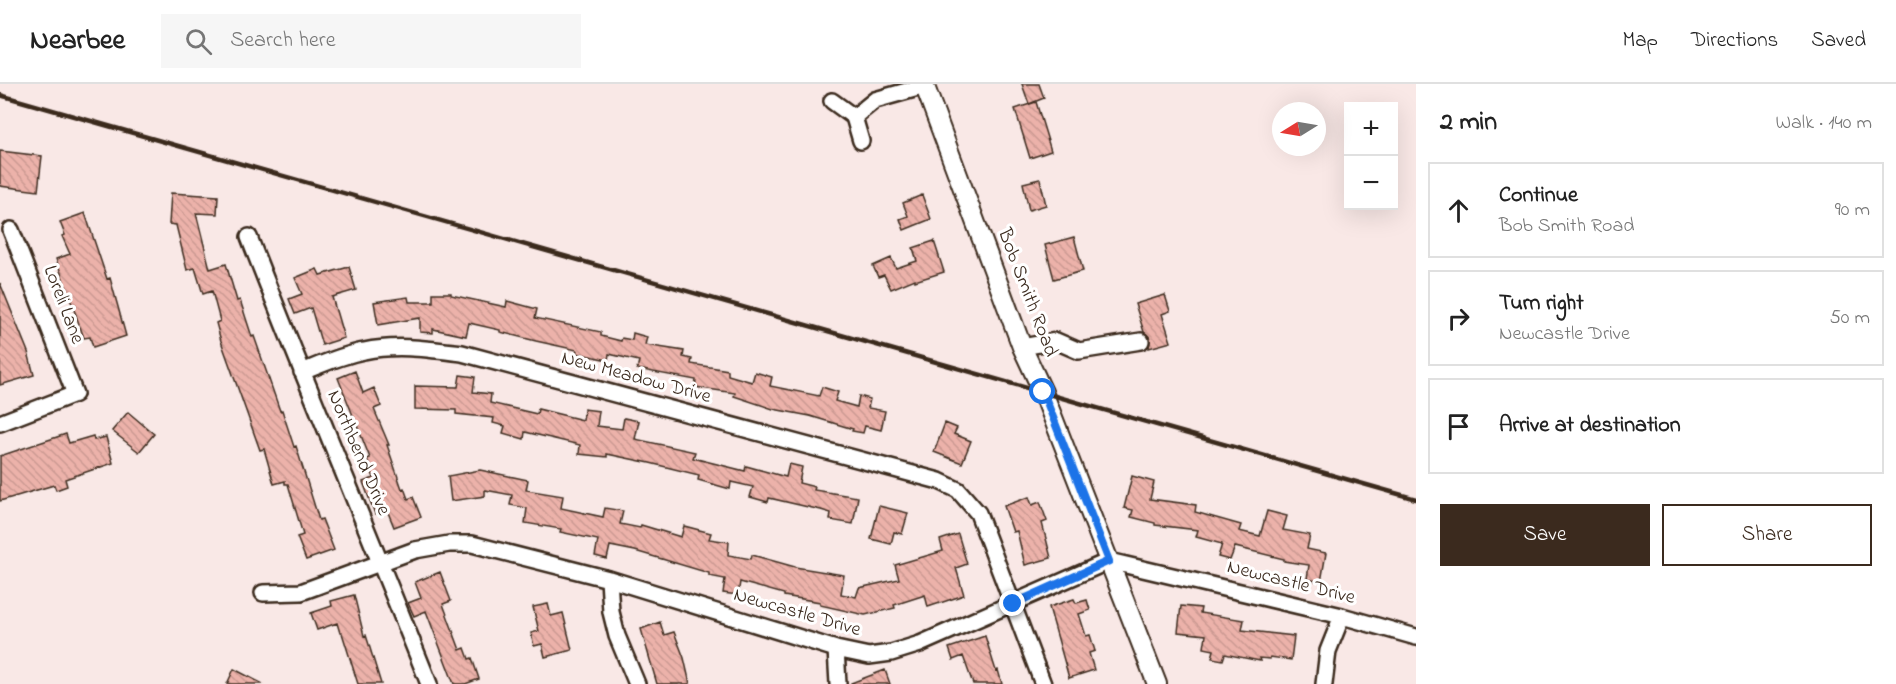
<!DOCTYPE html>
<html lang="en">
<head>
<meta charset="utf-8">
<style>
  :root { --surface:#fff; --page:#f6f6f6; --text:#222; --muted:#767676; --line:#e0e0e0; --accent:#3b2a1e }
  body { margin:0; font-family:"Indie Flower",sans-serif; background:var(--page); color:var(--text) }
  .controls { position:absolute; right:18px; top:18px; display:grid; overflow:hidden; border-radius:0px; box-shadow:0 6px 24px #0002 }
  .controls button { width:54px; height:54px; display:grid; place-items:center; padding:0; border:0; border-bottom:2px solid var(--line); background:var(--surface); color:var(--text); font:30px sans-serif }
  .compass { position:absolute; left:1272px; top:18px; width:54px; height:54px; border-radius:50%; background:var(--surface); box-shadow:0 6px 24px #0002; rotate:259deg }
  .stop { position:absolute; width:18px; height:18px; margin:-14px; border:4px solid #1a73e8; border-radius:50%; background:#fff }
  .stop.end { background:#1a73e8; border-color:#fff; box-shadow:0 2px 6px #0008 }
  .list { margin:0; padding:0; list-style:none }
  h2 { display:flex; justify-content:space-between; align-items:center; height:78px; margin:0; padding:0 24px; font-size:26px }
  h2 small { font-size:20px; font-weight:400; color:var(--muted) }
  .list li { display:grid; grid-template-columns:39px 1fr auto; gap:18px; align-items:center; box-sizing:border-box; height:96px; margin:0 12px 12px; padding:0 12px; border:2px solid var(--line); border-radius:0px }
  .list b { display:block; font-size:22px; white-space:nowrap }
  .list p { margin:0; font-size:20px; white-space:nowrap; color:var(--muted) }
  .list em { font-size:20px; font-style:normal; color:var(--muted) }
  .actions { display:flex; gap:12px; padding:18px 24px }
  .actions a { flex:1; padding:14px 0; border:2px solid var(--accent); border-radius:0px; text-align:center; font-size:21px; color:var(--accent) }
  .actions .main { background:var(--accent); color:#fff }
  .icon { flex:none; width:33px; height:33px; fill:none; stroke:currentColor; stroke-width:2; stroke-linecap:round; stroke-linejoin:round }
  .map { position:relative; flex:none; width:1416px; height:600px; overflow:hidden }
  header { display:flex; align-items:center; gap:36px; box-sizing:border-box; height:84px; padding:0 30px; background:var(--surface); border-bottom:2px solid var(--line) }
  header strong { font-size:28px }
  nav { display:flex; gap:33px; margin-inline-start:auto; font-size:21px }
  .search { width:420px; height:54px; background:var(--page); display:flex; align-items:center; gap:15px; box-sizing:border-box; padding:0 21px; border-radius:0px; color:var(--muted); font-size:22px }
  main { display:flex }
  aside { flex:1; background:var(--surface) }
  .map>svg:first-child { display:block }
</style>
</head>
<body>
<header>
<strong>Nearbee</strong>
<div class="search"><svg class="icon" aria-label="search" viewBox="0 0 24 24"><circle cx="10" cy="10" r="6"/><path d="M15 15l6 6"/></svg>Search here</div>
<nav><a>Map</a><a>Directions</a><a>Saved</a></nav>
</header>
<main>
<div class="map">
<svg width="1416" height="600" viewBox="0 0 1416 600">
  <defs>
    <pattern id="building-back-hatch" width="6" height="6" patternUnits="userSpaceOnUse" patternTransform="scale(1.5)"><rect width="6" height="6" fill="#ecb2aa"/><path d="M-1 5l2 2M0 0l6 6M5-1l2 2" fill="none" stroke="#cb9992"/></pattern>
  </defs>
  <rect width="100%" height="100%" fill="#f9e8e6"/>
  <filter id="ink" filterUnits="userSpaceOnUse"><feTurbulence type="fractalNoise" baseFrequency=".0167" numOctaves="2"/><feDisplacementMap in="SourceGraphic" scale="12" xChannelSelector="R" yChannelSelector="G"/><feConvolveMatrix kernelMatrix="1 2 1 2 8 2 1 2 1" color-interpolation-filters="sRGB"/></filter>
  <g filter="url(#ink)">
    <!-- building -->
    <path fill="url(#building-back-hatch)" stroke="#3b2a1e" stroke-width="1.5" d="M 1022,0 L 1039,0 L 1044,14 L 1029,20 Z
      M 1036,18 L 1051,67 L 1030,74 L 1015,25 Z
      M 0,67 L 42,72 L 38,107 L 0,102 Z
      M 1040,95 L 1046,121 L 1029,126 L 1023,99 Z
      M 171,109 L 218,112 L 217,130 L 196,129 L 210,185 L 226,180 L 237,217 L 240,216 L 252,253 L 254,252 L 280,327 L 282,326 L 294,363 L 296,362 L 319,436 L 322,435 L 334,466 L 306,476 L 297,453 L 303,451 L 288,400 L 285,400 L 285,397 L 274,400 L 264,365 L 260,366 L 221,257 L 216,239 L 220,237 L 212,207 L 203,210 L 195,184 L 187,186 L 176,141 L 169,140 Z
      M 922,111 L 931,135 L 904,146 L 900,135 L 908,132 L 903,119 Z
      M 85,129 L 107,195 L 110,194 L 126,252 L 93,263 L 90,253 L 84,254 L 56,175 L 70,170 L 62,152 L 65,151 L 60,138 Z
      M 1074,153 L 1083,187 L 1054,195 L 1045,161 Z
      M 934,157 L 944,188 L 915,197 L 915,195 L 891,205 L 884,191 L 878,193 L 873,182 L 891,174 L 896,184 L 917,177 L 913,164 Z
      M 349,183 L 356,206 L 332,213 L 344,254 L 322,261 L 311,224 L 295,230 L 289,215 L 302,210 L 295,194 L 317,185 L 320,191 Z
      M 0,199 L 28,268 L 34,291 L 0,301 Z
      M 433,209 L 451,209 L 451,211 L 506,223 L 507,217 L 537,225 L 535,234 L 601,248 L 601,252 L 621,257 L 622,254 L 632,256 L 633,249 L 647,253 L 645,261 L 684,267 L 683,273 L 692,275 L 691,280 L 728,286 L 728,291 L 752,298 L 755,288 L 772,293 L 770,302 L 819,312 L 822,303 L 838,308 L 835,317 L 857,323 L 859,312 L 870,315 L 868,324 L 885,327 L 881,346 L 865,342 L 863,349 L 852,347 L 853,345 L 810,332 L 773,325 L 734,312 L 735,309 L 695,303 L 696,296 L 637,285 L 639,277 L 609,270 L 608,276 L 576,269 L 577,266 L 536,257 L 500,248 L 500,246 L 469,239 L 466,252 L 433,245 L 433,249 L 420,248 L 420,234 L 378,241 L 374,218 L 408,213 L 409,218 L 433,218 Z
      M 1165,211 L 1170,227 L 1162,230 L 1171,258 L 1149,264 L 1150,255 L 1144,248 L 1135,220 Z
      M 355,287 L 363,309 L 374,304 L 381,322 L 374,325 L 389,361 L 387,361 L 402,405 L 404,404 L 408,415 L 413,413 L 421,433 L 394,443 L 387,426 L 375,430 L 363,398 L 374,394 L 367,375 L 370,374 L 338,294 Z
      M 460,291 L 475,293 L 473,308 L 491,310 L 490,319 L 537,330 L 538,325 L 583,336 L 584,325 L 599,327 L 597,342 L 622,345 L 624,334 L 639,337 L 635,355 L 695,368 L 693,374 L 745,387 L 746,382 L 786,393 L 789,380 L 802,383 L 799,399 L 815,403 L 814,406 L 858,413 L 853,440 L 830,436 L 831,429 L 821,426 L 769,414 L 768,418 L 750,413 L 753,403 L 731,398 L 730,405 L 698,396 L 699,391 L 650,379 L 607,370 L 607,373 L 579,370 L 580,361 L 525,348 L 524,355 L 503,349 L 505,342 L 493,339 L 494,334 L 456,330 L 456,326 L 415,325 L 415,302 L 458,303 Z
      M 128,328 L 154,350 L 139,368 L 112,347 Z
      M 945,339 L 957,344 L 954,350 L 971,357 L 962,379 L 934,368 Z
      M 66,350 L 69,359 L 93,352 L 94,356 L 106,353 L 113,379 L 65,395 L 67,402 L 56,406 L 54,401 L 0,417 L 0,372 Z
      M 480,386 L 528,396 L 526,406 L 563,412 L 561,424 L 603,433 L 605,424 L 623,427 L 620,440 L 640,444 L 641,441 L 681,453 L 684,442 L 711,449 L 709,455 L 729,458 L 728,471 L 751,475 L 752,471 L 795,483 L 844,491 L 841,510 L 856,513 L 859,504 L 899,495 L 895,481 L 943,467 L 940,456 L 958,450 L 967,480 L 956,484 L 964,511 L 928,523 L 925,511 L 894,521 L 895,524 L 865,531 L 820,521 L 820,518 L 784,512 L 784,510 L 740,498 L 738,511 L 723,509 L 725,495 L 709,492 L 709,489 L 635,467 L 610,462 L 607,475 L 595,472 L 598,456 L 560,448 L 561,445 L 525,439 L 527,424 L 510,421 L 512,411 L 485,406 L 485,412 L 451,417 L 448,392 Z
      M 1132,392 L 1154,398 L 1150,415 L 1196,421 L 1195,428 L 1241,441 L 1239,447 L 1260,452 L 1267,427 L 1287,432 L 1283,446 L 1310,451 L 1307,465 L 1326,469 L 1321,498 L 1307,495 L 1309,481 L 1284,477 L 1284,475 L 1235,463 L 1230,476 L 1218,473 L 1222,460 L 1196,453 L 1198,446 L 1155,441 L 1155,439 L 1131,433 L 1133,426 L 1124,424 Z
      M 1029,413 L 1032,421 L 1040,418 L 1047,437 L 1042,439 L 1051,474 L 1025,481 L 1017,447 L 1013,448 L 1004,422 Z
      M 879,422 L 908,429 L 902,450 L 894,448 L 891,460 L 871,455 Z
      M 440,488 L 451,517 L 443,520 L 460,566 L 465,564 L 469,575 L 472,574 L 479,595 L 465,600 L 454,600 L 426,527 L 414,532 L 408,519 L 421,514 L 415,498 Z
      M 354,511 L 364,552 L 366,551 L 381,600 L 358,600 L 342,549 L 340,549 L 337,539 L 317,546 L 311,529 L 332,522 L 331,517 Z
      M 1074,515 L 1076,519 L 1087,516 L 1090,526 L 1079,530 L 1086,552 L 1090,551 L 1095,567 L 1089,569 L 1094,586 L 1069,594 L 1049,523 Z
      M 548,520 L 551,532 L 563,529 L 572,566 L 545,573 L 542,560 L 534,562 L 531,549 L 539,547 L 533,523 Z
      M 1181,522 L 1201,524 L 1200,529 L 1244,536 L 1242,546 L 1294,552 L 1291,576 L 1270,573 L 1270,575 L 1259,574 L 1260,577 L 1225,570 L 1223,576 L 1212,574 L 1214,566 L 1204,564 L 1206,551 L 1178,548 Z
      M 660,538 L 664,551 L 674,548 L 684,574 L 690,600 L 657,600 L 641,545 Z
      M 985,552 L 996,587 L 998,586 L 1002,600 L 973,600 L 963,572 L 953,576 L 949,564 Z
      M 234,585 L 263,600 L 227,600 Z
      M 885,586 L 890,600 L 851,600 L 851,599 Z"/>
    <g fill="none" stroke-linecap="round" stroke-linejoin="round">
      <defs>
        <path id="minor" d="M 832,17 L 854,33 L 861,57
          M 854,33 L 875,16 L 925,2
          M 249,153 C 307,303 370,451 429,600
          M 1022,263 L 1056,257 L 1079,267 L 1141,257
          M 302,288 C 322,280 342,271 364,267 C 397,260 429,265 462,269 L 939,397 L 958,406 L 978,429 L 1043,600
          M 0,339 L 75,310 L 11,146
          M 609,495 L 611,528 L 617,552 L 637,600
          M 263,509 L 301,508 L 415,466 L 449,460 L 472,460 L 609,495 L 836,565 L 869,572 L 891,569 L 920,560 L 1109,477 L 1342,532 L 1416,553
          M 836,565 L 838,600
          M 1324,600 L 1328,567 L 1342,532"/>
        <path id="tertiary" d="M 924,0 L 1022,263 L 1043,308 L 1157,600"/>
      </defs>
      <!-- minor casing -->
      <use href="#minor" stroke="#3b2a1e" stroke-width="20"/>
      <!-- tertiary casing -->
      <use href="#tertiary" stroke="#3b2a1e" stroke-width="22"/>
      <!-- minor -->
      <use href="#minor" stroke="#fff" stroke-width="15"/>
      <!-- tertiary -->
      <use href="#tertiary" stroke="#fff" stroke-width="18"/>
      <!-- rail -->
      <path stroke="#3b2a1e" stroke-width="4.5" d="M 0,11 L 1416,415"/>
    </g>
  </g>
  <g fill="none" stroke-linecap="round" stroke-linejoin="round" filter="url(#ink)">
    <!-- route -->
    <path stroke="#1a73e8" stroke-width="8" d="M 1013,520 L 1109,477 L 1043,308"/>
  </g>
  <g text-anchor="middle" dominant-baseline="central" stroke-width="6" stroke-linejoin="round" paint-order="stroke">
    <!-- street labels -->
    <g font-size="20" fill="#3b2a1e" stroke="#fff">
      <text transform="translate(1027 209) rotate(69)">Bob Smith Road</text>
      <text transform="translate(63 221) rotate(69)">Loreli Lane</text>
      <text transform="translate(636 294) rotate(15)">New Meadow Drive</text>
      <text transform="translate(358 369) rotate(67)">Northbend Drive</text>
      <text transform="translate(1291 499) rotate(14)">Newcastle Drive</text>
      <text transform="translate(797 529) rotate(16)">Newcastle Drive</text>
    </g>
  </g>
</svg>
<div class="controls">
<button>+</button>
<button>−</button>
</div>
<svg class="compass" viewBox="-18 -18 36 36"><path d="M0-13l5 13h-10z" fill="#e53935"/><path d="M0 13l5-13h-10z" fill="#767676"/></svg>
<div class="stop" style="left:1043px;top:308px"></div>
<div class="stop end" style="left:1013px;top:520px"></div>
</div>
<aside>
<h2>2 min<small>Walk · 140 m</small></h2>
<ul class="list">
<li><svg class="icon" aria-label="ahead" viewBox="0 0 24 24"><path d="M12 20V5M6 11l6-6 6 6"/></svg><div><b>Continue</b><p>Bob Smith Road</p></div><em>90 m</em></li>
<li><svg class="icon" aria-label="right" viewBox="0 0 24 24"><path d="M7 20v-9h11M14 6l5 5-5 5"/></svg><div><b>Turn right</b><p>Newcastle Drive</p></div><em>50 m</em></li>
<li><svg class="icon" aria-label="arrive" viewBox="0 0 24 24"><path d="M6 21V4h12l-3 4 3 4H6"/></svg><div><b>Arrive at destination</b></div></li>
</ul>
<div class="actions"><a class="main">Save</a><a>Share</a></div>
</aside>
</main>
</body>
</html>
